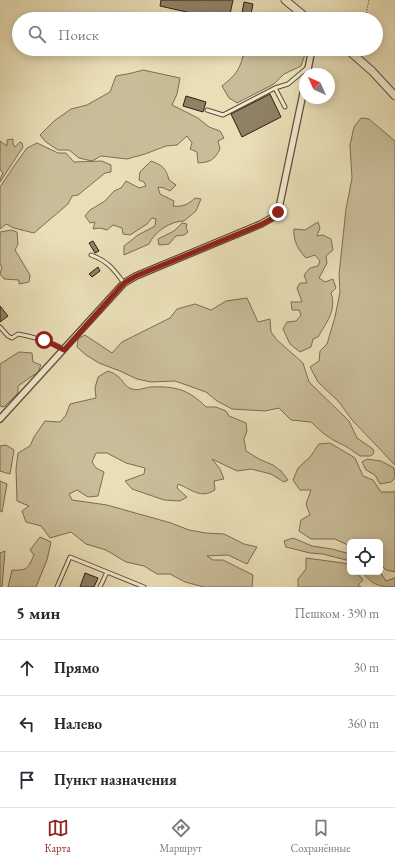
<!DOCTYPE html>
<html lang="ru">
<head>
<meta charset="utf-8">
<style>
  :root { --surface:#fff; --page:#f2f2f3; --text:#2b2b33; --muted:#7c7c81; --line:#e1e1e2; --accent:#8f2418 }
  body { margin:0; font-family:"EB Garamond",serif; background:var(--page); color:var(--text) }
  .controls { position:absolute; right:12px; bottom:12px; display:grid; overflow:hidden; border-radius:6px; box-shadow:0 2px 10px #0003 }
  .controls button { width:36px; height:36px; display:grid; place-items:center; padding:0; border:0; border-bottom:1px solid var(--line); background:var(--surface); color:var(--text); font:20px sans-serif }
  .compass { position:absolute; left:299px; top:68px; width:36px; height:36px; border-radius:50%; background:var(--surface); box-shadow:0 2px 10px #0003; rotate:315deg }
  .stop { position:absolute; width:12px; height:12px; margin:-9px; border:3px solid #8f2418; border-radius:50%; background:#fff }
  .stop.end { background:#8f2418; border-color:#fff; box-shadow:0 1px 4px #0008 }
  .list { margin:0; padding:0; list-style:none }
  h2 { display:flex; justify-content:space-between; align-items:center; height:52px; margin:0; padding:0 16px; font-size:17px }
  h2 small { font-size:13px; font-weight:400; color:var(--muted) }
  .list li { display:grid; grid-template-columns:26px 1fr auto; gap:12px; align-items:center; box-sizing:border-box; height:56px; padding:0 16px; border-top:1px solid var(--line) }
  .list b { display:block; font-size:15px; white-space:nowrap }
  .list em { font-size:13px; font-style:normal; color:var(--muted) }
  .icon { flex:none; width:22px; height:22px; fill:none; stroke:currentColor; stroke-width:2; stroke-linecap:round; stroke-linejoin:round }
  .map { position:relative; flex:none; width:395px; height:587px; overflow:hidden }
  .search { position:absolute; background:var(--surface); box-shadow:0 2px 10px #0003; left:12px; right:12px; top:12px; height:44px; display:flex; align-items:center; gap:10px; box-sizing:border-box; padding:0 14px; border-radius:22px; color:var(--muted); font-size:15px }
  .sheet { height:220px; background:var(--surface) }
  nav { display:flex; justify-content:space-around; align-items:center; box-sizing:border-box; height:56px; border-top:1px solid var(--line); background:var(--surface); font-size:11px; color:var(--muted) }
  nav a { display:grid; justify-items:center; gap:2px }
  nav .on { color:var(--accent) }
  .map>svg:first-child { display:block }
</style>
</head>
<body>
<div class="map">
<svg width="395" height="587" viewBox="0 0 395 587">
  <rect width="100%" height="100%" fill="#e9deb6"/>
  <filter id="stains"><feTurbulence type="fractalNoise" baseFrequency=".005" numOctaves="4"/><feColorMatrix values="0 0 0 0 .2 0 0 0 0 .09 0 0 0 0 .02 0 0 0 .5 -.17"/></filter>
  <radialGradient id="worn" r=".72"><stop offset=".6" stop-color="#630" stop-opacity="0"/><stop offset="1" stop-color="#630" stop-opacity=".3"/></radialGradient>
  <!-- green -->
  <path fill="#c9bd99" stroke="#7c6d53" d="M 258,49 L 309,49 L 309,50 L 304,57 L 301,66 L 284,74 L 274,84 L 237,103 L 229,98 L 222,86 C 234,76 239,72 243,56 L 256,52 Z
    M 143,70 L 180,78 L 177,94 L 172,105 L 198,118 L 209,127 L 220,131 L 224,138 L 218,141 L 220,149 C 214,160 211,162 198,163 L 197,152 L 190,149 L 192,143 L 187,136 L 177,145 L 166,146 L 145,154 L 127,159 L 101,156 L 92,161 L 79,158 L 69,150 L 58,150 L 46,142 L 40,135 L 54,121 L 71,109 L 87,105 L 110,92 L 116,76 L 132,73 Z
    M 361,118 L 369,119 L 395,141 L 395,465 L 352,420 L 339,402 L 318,382 L 310,367 L 319,361 L 320,351 L 327,344 L 335,317 L 340,292 L 339,274 L 346,209 L 352,178 L 350,145 L 354,127 Z
    M 13,139 L 13,144 L 15,147 L 20,142 L 22,143 L 23,147 L 0,182 L 0,179 L 3,173 L 0,170 L 0,141 L 7,146 L 7,140 Z
    M 37,143 L 58,153 L 66,153 L 74,162 L 102,161 L 111,165 L 111,172 L 105,173 L 78,195 L 72,196 L 68,204 L 34,233 L 14,228 L 6,224 L 0,229 L 0,187 L 14,166 L 27,148 Z
    M 151,161 C 162,165 166,168 169,180 L 176,185 L 170,191 L 164,188 L 158,187 L 160,194 L 174,201 L 173,206 C 182,207 188,205 195,198 L 201,199 L 196,211 L 184,221 C 171,221 155,231 149,244 L 124,255 L 124,246 L 138,235 L 155,226 L 156,219 L 152,218 L 147,224 L 130,235 L 123,234 L 122,228 L 113,225 L 107,230 L 100,228 L 93,229 L 95,222 L 90,223 L 85,216 L 90,210 L 105,201 L 114,191 L 121,188 L 126,181 L 139,188 L 146,186 L 144,182 L 139,180 L 140,172 Z
    M 318,222 L 320,228 L 317,236 L 323,235 L 331,239 L 333,250 L 326,256 L 327,263 L 319,278 L 325,282 L 333,279 L 336,288 L 331,293 C 337,310 326,323 318,337 L 313,339 L 311,347 L 300,352 L 290,344 L 283,329 L 287,322 L 296,321 L 301,315 L 299,310 L 292,310 L 291,302 L 302,302 L 297,288 L 300,283 L 307,283 L 304,275 L 310,268 L 318,266 L 320,261 L 315,255 L 306,258 C 298,250 293,240 294,229 L 305,230 Z
    M 182,223 L 187,224 L 186,228 L 188,232 L 184,235 L 176,236 L 169,244 L 159,245 L 158,239 L 174,231 Z
    M 11,230 L 17,232 L 18,244 L 15,250 L 30,275 L 29,282 L 19,284 L 19,280 L 4,279 L 0,274 L 2,266 L 0,265 L 0,232 Z
    M 247,298 L 258,322 L 270,319 L 271,332 L 277,340 L 303,363 L 309,382 L 349,421 L 357,438 L 373,449 L 374,453 L 371,456 L 360,456 L 347,447 L 333,440 L 323,433 L 311,422 L 291,420 L 279,408 L 265,411 L 232,409 L 217,401 L 206,392 L 175,381 L 151,382 L 137,379 L 120,371 L 99,363 L 86,355 L 77,347 L 78,339 L 85,335 L 112,353 L 122,342 L 170,318 L 177,309 L 195,304 L 211,310 L 226,301 Z
    M 19,352 L 32,353 L 33,362 L 41,365 L 38,372 L 18,386 L 18,393 L 4,407 L 0,406 L 0,364 Z
    M 108,371 C 110,372 114,373 116,375 C 123,379 124,387 132,389 C 137,391 144,388 150,387 C 175,386 188,389 206,407 L 216,407 L 226,411 L 229,416 L 246,423 L 247,431 L 244,439 L 246,451 L 259,459 L 273,465 L 281,471 L 288,480 L 284,482 L 271,474 L 251,469 L 237,471 L 212,459 L 220,469 L 224,479 L 214,481 L 215,490 C 200,499 193,490 178,484 L 177,488 L 187,497 L 180,501 L 164,500 L 132,489 L 125,481 L 144,474 L 145,468 L 126,463 L 107,453 L 96,453 L 92,462 L 96,468 L 104,472 L 98,496 L 88,497 L 77,490 L 69,494 L 72,500 L 107,505 L 171,523 L 189,530 L 206,533 L 224,534 L 244,544 L 257,547 L 247,564 L 228,555 L 207,556 L 213,560 L 223,560 L 253,575 L 252,587 L 204,587 L 185,582 L 170,574 L 157,574 L 144,566 L 126,562 L 106,550 L 86,544 L 71,532 L 50,538 L 41,526 L 26,522 L 22,511 L 29,506 L 17,501 L 16,469 L 18,453 L 30,446 L 34,437 L 45,421 L 60,422 L 66,415 L 70,404 L 96,398 L 95,388 L 98,377 Z
    M 330,443 L 355,458 L 363,476 L 373,480 L 381,492 L 393,492 L 395,491 L 395,572 L 386,570 L 380,564 L 380,542 L 350,542 L 350,546 L 335,539 L 311,539 L 299,531 L 301,520 L 310,515 L 306,504 L 311,490 L 300,490 L 293,480 L 298,468 L 310,457 L 319,444 Z
    M 6,445 L 14,450 L 10,474 L 0,471 L 0,446 Z
    M 367,459 L 381,461 L 394,468 L 395,478 L 391,482 L 380,484 L 375,475 L 366,470 L 362,462 Z
    M 0,481 L 7,484 L 2,512 L 0,511 Z
    M 40,537 L 51,542 L 47,560 L 36,587 L 8,587 L 12,570 C 27,571 28,568 34,555 L 30,550 Z
    M 293,538 L 312,546 L 332,549 L 350,554 L 350,561 L 323,554 L 310,553 L 286,547 L 284,541 Z
    M 5,551 L 2,587 L 0,587 L 0,553 Z
    M 306,558 L 350,564 L 350,572 L 356,572 L 363,580 L 358,585 L 361,587 L 298,587 L 298,579 L 306,569 Z
    M 363,572 L 380,572 L 386,581 L 395,578 L 395,587 C 381,587 371,585 363,572 Z"/>
  <!-- building -->
  <path fill="#8f8165" stroke="#2e1d0d" d="M 161,0 L 233,0 L 229,19 L 218,19 L 160,6 Z
    M 244,2 L 253,4 L 250,19 L 241,19 Z
    M 270,94 L 281,117 L 242,137 L 231,114 Z
    M 186,96 L 206,102 L 203,112 L 183,106 Z
    M 93,241 L 99,251 L 95,253 L 89,243 Z
    M 98,267 L 100,271 L 92,277 L 89,274 Z
    M 0,306 L 8,316 L 0,322 Z
    M 85,573 L 98,578 L 94,587 L 80,587 Z"/>
  <g fill="none" stroke-linecap="round" stroke-linejoin="round">
    <defs>
      <path id="service" d="M 289,19 L 298,11
        M 285,107 L 275,88 L 288,84 L 307,68
        M 207,110 L 223,115 L 275,88
        M 91,255 C 108,261 114,270 124,283
        M 0,327 L 8,336 L 12,338 L 18,334 C 35,337 49,341 64,349
        M 57,587 L 70,557 L 144,587
        M 100,587 L 107,572"/>
      <path id="minor" d="M 307,74 L 312,49
        M 0,419 L 124,283 L 136,276 L 261,224 L 275,216 L 279,208 L 305,84"/>
      <path id="tertiary" d="M 285,0 L 308,19
        M 347,49 L 372,71 L 395,96"/>
    </defs>
    <!-- service casing -->
    <use href="#service" stroke="#5d4d37" stroke-width="5"/>
    <!-- minor casing -->
    <use href="#minor" stroke="#5d4d37" stroke-width="8"/>
    <!-- tertiary casing -->
    <use href="#tertiary" stroke="#5d4d37" stroke-width="9"/>
    <!-- path -->
    <path stroke="#2e1d0d" stroke-width="1" stroke-dasharray="1 2" stroke-linecap="butt" d="M 365,19 L 369,0"/>
    <!-- service -->
    <use href="#service" stroke="#f1ead0" stroke-width="3"/>
    <!-- minor -->
    <use href="#minor" stroke="#f1ead0" stroke-width="5.5"/>
    <!-- tertiary -->
    <use href="#tertiary" stroke="#f1ead0" stroke-width="7"/>
  </g>
  <g fill="none" stroke-linecap="round" stroke-linejoin="round">
    <!-- route -->
    <path stroke="#8f2418" stroke-width="5" d="M 44,340 L 64,350 L 124,283 L 136,276 L 262,224 L 271,219 L 278,212"/>
  </g>
  <rect width="100%" height="100%" filter="url(#stains)"/>
  <rect width="100%" height="100%" fill="url(#worn)"/>
</svg>
<div class="controls">
<button><svg class="icon" aria-label="locate" viewBox="0 0 24 24"><circle cx="12" cy="12" r="6"/><path d="M12 2v4M12 18v4M2 12h4M18 12h4"/></svg></button>
</div>
<svg class="compass" viewBox="-18 -18 36 36"><path d="M0-13l5 13h-10z" fill="#e53935"/><path d="M0 13l5-13h-10z" fill="#7c7c81"/></svg>
<div class="stop" style="left:44px;top:340px"></div>
<div class="stop end" style="left:278px;top:212px"></div>
<div class="search"><svg class="icon" aria-label="search" viewBox="0 0 24 24"><circle cx="10" cy="10" r="6"/><path d="M15 15l6 6"/></svg>Поиск</div>
</div>
<section class="sheet">
<h2>5 мин<small>Пешком · 390 m</small></h2>
<ul class="list">
<li><svg class="icon" aria-label="ahead" viewBox="0 0 24 24"><path d="M12 20V5M6 11l6-6 6 6"/></svg><div><b>Прямо</b></div><em>30 m</em></li>
<li><svg class="icon" aria-label="left" viewBox="0 0 24 24"><path d="M17 20v-9H6M10 6l-5 5 5 5"/></svg><div><b>Налево</b></div><em>360 m</em></li>
<li><svg class="icon" aria-label="arrive" viewBox="0 0 24 24"><path d="M6 21V4h12l-3 4 3 4H6"/></svg><div><b>Пункт назначения</b></div></li>
</ul>
</section>
<nav>
<a class="on"><svg class="icon" aria-label="map" viewBox="0 0 24 24"><path d="M3 6l6-2 6 2 6-2v14l-6 2-6-2-6 2zM9 4v14M15 6v14"/></svg>Карта</a>
<a><svg class="icon" aria-label="directions" viewBox="0 0 24 24"><path d="M12 3l9 9-9 9-9-9zM9 14v-3h6M13 9l2 2-2 2"/></svg>Маршрут</a>
<a><svg class="icon" aria-label="saved" viewBox="0 0 24 24"><path d="M7 4h10v16l-5-4-5 4z"/></svg>Сохранённые</a>
</nav>
</body>
</html>
